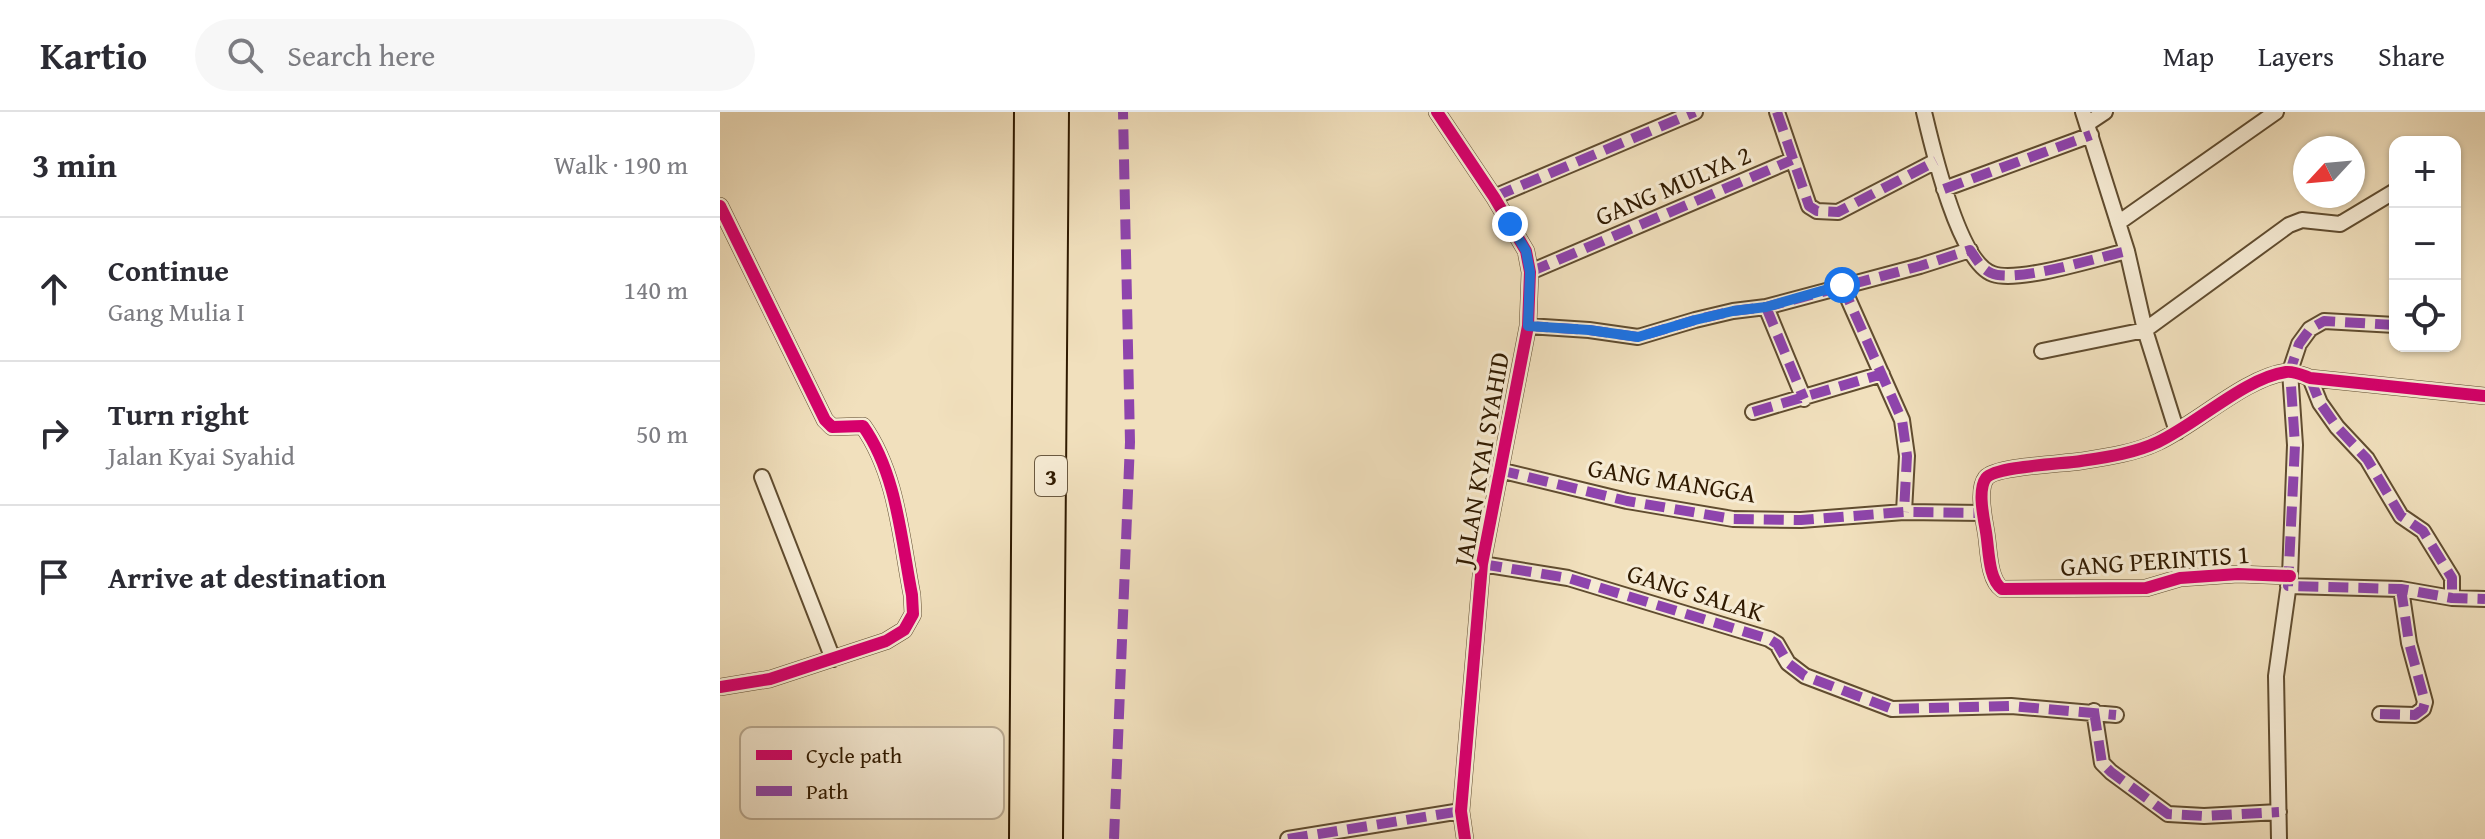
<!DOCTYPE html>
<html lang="en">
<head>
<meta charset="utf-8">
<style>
  :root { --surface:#fff; --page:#f7f7f7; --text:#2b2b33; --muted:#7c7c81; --line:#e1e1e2 }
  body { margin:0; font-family:"Gentium Book Plus",serif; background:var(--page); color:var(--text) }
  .controls { position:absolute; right:24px; top:24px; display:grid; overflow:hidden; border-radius:16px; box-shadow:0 2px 6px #0004 }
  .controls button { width:72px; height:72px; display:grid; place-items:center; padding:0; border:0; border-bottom:2px solid var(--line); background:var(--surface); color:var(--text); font:40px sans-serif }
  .compass { position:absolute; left:1573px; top:24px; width:72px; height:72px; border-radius:50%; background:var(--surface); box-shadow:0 2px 6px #0004; rotate:244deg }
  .stop { position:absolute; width:24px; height:24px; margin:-18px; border:6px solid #1a73e8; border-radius:50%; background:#fff }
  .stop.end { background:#1a73e8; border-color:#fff; box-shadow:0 2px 8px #0008 }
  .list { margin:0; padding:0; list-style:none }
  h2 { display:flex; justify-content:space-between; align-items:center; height:104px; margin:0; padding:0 32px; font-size:34px }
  h2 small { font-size:26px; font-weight:400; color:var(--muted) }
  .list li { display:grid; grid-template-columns:52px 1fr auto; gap:24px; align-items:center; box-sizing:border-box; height:144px; padding:0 32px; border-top:2px solid var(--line) }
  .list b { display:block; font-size:30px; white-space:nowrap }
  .list p { margin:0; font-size:26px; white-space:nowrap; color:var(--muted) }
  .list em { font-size:26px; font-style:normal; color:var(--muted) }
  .icon { flex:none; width:44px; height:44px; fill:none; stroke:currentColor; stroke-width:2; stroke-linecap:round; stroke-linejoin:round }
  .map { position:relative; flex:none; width:1765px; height:727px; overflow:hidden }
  header { display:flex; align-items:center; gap:48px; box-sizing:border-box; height:112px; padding:0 40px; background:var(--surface); border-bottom:2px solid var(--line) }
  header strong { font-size:38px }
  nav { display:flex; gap:44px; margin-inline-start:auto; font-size:28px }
  .search { width:560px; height:72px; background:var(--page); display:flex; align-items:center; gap:20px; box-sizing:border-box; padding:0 28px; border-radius:44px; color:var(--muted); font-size:30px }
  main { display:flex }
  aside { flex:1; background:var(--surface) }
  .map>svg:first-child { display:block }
</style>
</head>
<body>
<header>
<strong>Kartio</strong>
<div class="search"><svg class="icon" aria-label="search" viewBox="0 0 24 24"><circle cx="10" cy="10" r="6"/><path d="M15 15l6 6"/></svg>Search here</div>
<nav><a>Map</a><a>Layers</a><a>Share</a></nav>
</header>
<main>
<aside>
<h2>3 min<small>Walk · 190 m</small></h2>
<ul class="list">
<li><svg class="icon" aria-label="ahead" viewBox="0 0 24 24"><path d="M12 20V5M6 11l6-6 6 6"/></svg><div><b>Continue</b><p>Gang Mulia I</p></div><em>140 m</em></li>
<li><svg class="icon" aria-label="right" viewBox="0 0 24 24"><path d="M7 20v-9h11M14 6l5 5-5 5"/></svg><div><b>Turn right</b><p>Jalan Kyai Syahid</p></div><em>50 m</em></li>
<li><svg class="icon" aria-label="arrive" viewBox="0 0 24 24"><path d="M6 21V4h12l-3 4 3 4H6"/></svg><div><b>Arrive at destination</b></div></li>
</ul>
</aside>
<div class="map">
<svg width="1765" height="727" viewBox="0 0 1765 727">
  <rect width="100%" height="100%" fill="#f1e0bd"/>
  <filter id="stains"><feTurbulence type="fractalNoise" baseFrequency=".0025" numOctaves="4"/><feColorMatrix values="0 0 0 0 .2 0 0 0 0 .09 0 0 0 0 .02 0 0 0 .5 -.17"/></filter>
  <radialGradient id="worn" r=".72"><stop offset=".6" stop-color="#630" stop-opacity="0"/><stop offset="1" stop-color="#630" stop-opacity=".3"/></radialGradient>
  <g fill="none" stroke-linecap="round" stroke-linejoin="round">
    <defs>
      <path id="minor" d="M 717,0 L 774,85 L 806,139 L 810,160 L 808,214 L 762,452 L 741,699 L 745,727
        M 1057,0 L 1089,94 L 1097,99 L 1118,100 L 1216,49
        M 1204,0 C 1212,34 1239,151 1273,162 C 1299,171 1378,146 1407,139
        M 1363,0 L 1407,139 L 1425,218 L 1457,320
        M 1367,12 L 1385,0
        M 1224,77 L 1371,23
        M 774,85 L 975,0
        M 0,94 L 105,308 L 112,315 L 143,314 C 177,362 181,427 192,483 L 193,502 L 184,518 L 166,529 L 50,567 L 0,575
        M 1398,111 L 1556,0
        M 810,160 L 1072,48
        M 1122,173 L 1182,308 L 1187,344 L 1184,400
        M 1046,195 L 1084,287
        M 808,214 L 869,218 L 918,225 L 975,208 L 1013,199 L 1046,195 L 1200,154 L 1250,138
        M 1322,239 L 1425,218 L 1569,113 L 1582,108 L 1620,112 L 1675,79
        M 1590,266 L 1600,291 L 1617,315 L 1647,347 L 1681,404 L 1703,419 L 1732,466 L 1732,486
        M 1033,300 L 1162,262
        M 779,358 L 907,389 L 1013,407 L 1081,408 L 1184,400 L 1263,401
        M 42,365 L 113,547
        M 762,452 L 848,466 L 1049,527 L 1057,532 L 1068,551 L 1085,564 L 1172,597 L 1291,594 L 1396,603
        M 1570,464 L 1518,462 L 1460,466 L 1426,476 L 1282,477 C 1268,467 1269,437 1266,420 C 1264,407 1257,378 1266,366 C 1276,354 1343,352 1361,349 C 1387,345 1415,341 1438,330 C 1478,311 1525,266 1566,260 C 1574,259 1582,263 1590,266 L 1765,284
        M 1568,474 L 1681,477 L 1732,486 L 1765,487
        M 1374,599 L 1382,651 L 1391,660 L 1448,702 L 1484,704 L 1559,700
        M 1660,602 L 1695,603 L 1703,597 L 1705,590 L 1689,531 L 1681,477
        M 568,727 L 741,699
        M 1559,727 L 1556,564 L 1570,464 L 1575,333 L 1570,259 L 1579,232 L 1590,217 L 1604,209 L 1675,213"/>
      <path id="motorway" d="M 304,727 L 309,0
        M 328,727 L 334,0"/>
    </defs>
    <!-- minor casing -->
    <use href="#minor" stroke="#604c2f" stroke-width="18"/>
    <!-- motorway casing -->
    <use href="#motorway" stroke="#301a00" stroke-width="32"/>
    <!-- minor -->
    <use href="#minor" stroke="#f6ebd4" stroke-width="14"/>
    <!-- motorway -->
    <use href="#motorway" stroke="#f1e0bd" stroke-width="28"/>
    <!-- quiet -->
    <path stroke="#8e44ad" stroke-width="10" stroke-dasharray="20 10" stroke-linecap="butt" d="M 1057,0 L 1089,94 L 1097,99 L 1118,100 L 1216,49
      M 1224,77 L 1371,23
      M 774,85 L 975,0
      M 810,160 L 1072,48
      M 1122,173 L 1182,308 L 1187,344 L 1184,400
      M 1046,195 L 1084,287
      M 1675,213 L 1604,209 L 1590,217 L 1579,232 L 1570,259 L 1575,333 L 1568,474 L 1681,477 L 1732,486 L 1765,487
      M 808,214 L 869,218 L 918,225 L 975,208 L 1013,199 L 1046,195 L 1200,154 L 1250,138 C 1256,146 1261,157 1271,161 C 1294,172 1379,145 1407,139
      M 1590,266 L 1600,291 L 1617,315 L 1647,347 L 1681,404 L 1703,419 L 1732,466 L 1732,486
      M 1033,300 L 1162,262
      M 779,358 L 907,389 L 1013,407 L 1081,408 L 1184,400 L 1263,401
      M 762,452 L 848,466 L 1049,527 L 1057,532 L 1068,551 L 1085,564 L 1172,597 L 1291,594 L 1396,603
      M 1374,599 L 1382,651 L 1391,660 L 1448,702 L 1484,704 L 1559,700
      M 1660,602 L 1695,603 L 1703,597 L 1705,590 L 1689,531 L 1681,477
      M 394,727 L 410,330 L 403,0
      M 568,727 L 741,699"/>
    <defs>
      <path id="cycleway" d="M 717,0 L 774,85 L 806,139 L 810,160 L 808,214 L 762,452 L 741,699 L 745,727
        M 0,94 L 105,308 L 112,315 L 143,314 C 177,362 181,427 192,483 L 193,502 L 184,518 L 166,529 L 50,567 L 0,575
        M 1570,464 L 1518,462 L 1460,466 L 1426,476 L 1282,477 C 1268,467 1269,437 1266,420 C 1264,407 1257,378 1266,366 C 1276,354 1343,352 1361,349 C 1387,345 1415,341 1438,330 C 1478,311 1525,266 1566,260 C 1574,259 1582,263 1590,266 L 1765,284"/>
    </defs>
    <!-- cycleway casing -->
    <use href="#cycleway" stroke="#f6ebd4" stroke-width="17"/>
    <!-- cycleway -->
    <use href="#cycleway" stroke="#d6006c" stroke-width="12"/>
  </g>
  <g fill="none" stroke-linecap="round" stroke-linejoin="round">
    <!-- route -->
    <path stroke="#1a73e8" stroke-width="10" d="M 790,112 L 806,139 L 810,160 L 808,214 L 869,218 L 918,225 L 975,208 L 1013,199 L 1046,195 L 1122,173"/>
  </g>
  <g text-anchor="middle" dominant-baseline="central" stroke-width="6" stroke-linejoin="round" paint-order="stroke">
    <!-- shield labels -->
    <rect fill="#f6ebd4" stroke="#6b5940" stroke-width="2" x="315" y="344" width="32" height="40" rx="6"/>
    <g font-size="24" font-weight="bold" fill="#301a00">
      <text x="331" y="364">3</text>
    </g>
    <!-- street labels -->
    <g font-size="26" fill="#301a00" stroke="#f6ebd4">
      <text transform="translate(953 73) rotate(-23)">GANG MULYA 2</text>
      <text transform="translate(761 347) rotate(-80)">JALAN KYAI SYAHID</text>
      <text transform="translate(952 368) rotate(9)">GANG MANGGA</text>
      <text transform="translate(1435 448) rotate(-4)">GANG PERINTIS 1</text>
      <text transform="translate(976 480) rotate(17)">GANG SALAK</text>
    </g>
  </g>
  <!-- legend -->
  <rect x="20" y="615" width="264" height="92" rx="12" fill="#f6ebd4" stroke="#bbac94" stroke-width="2"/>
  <rect x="36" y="638" width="36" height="10" fill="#d6006c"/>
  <rect x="36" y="674" width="36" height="10" fill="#8e44ad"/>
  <g font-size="22" fill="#301a00">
    <text x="86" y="651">Cycle path</text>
    <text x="86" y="687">Path</text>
  </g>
  <rect width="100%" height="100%" filter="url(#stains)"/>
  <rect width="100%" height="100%" fill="url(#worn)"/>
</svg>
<div class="controls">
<button>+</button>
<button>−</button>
<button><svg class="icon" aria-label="locate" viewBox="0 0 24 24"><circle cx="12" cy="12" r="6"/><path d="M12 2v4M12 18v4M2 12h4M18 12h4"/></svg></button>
</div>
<svg class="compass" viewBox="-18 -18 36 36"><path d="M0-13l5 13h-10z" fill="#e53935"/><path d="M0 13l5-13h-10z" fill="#7c7c81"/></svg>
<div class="stop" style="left:1122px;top:173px"></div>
<div class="stop end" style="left:790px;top:112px"></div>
</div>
</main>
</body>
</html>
